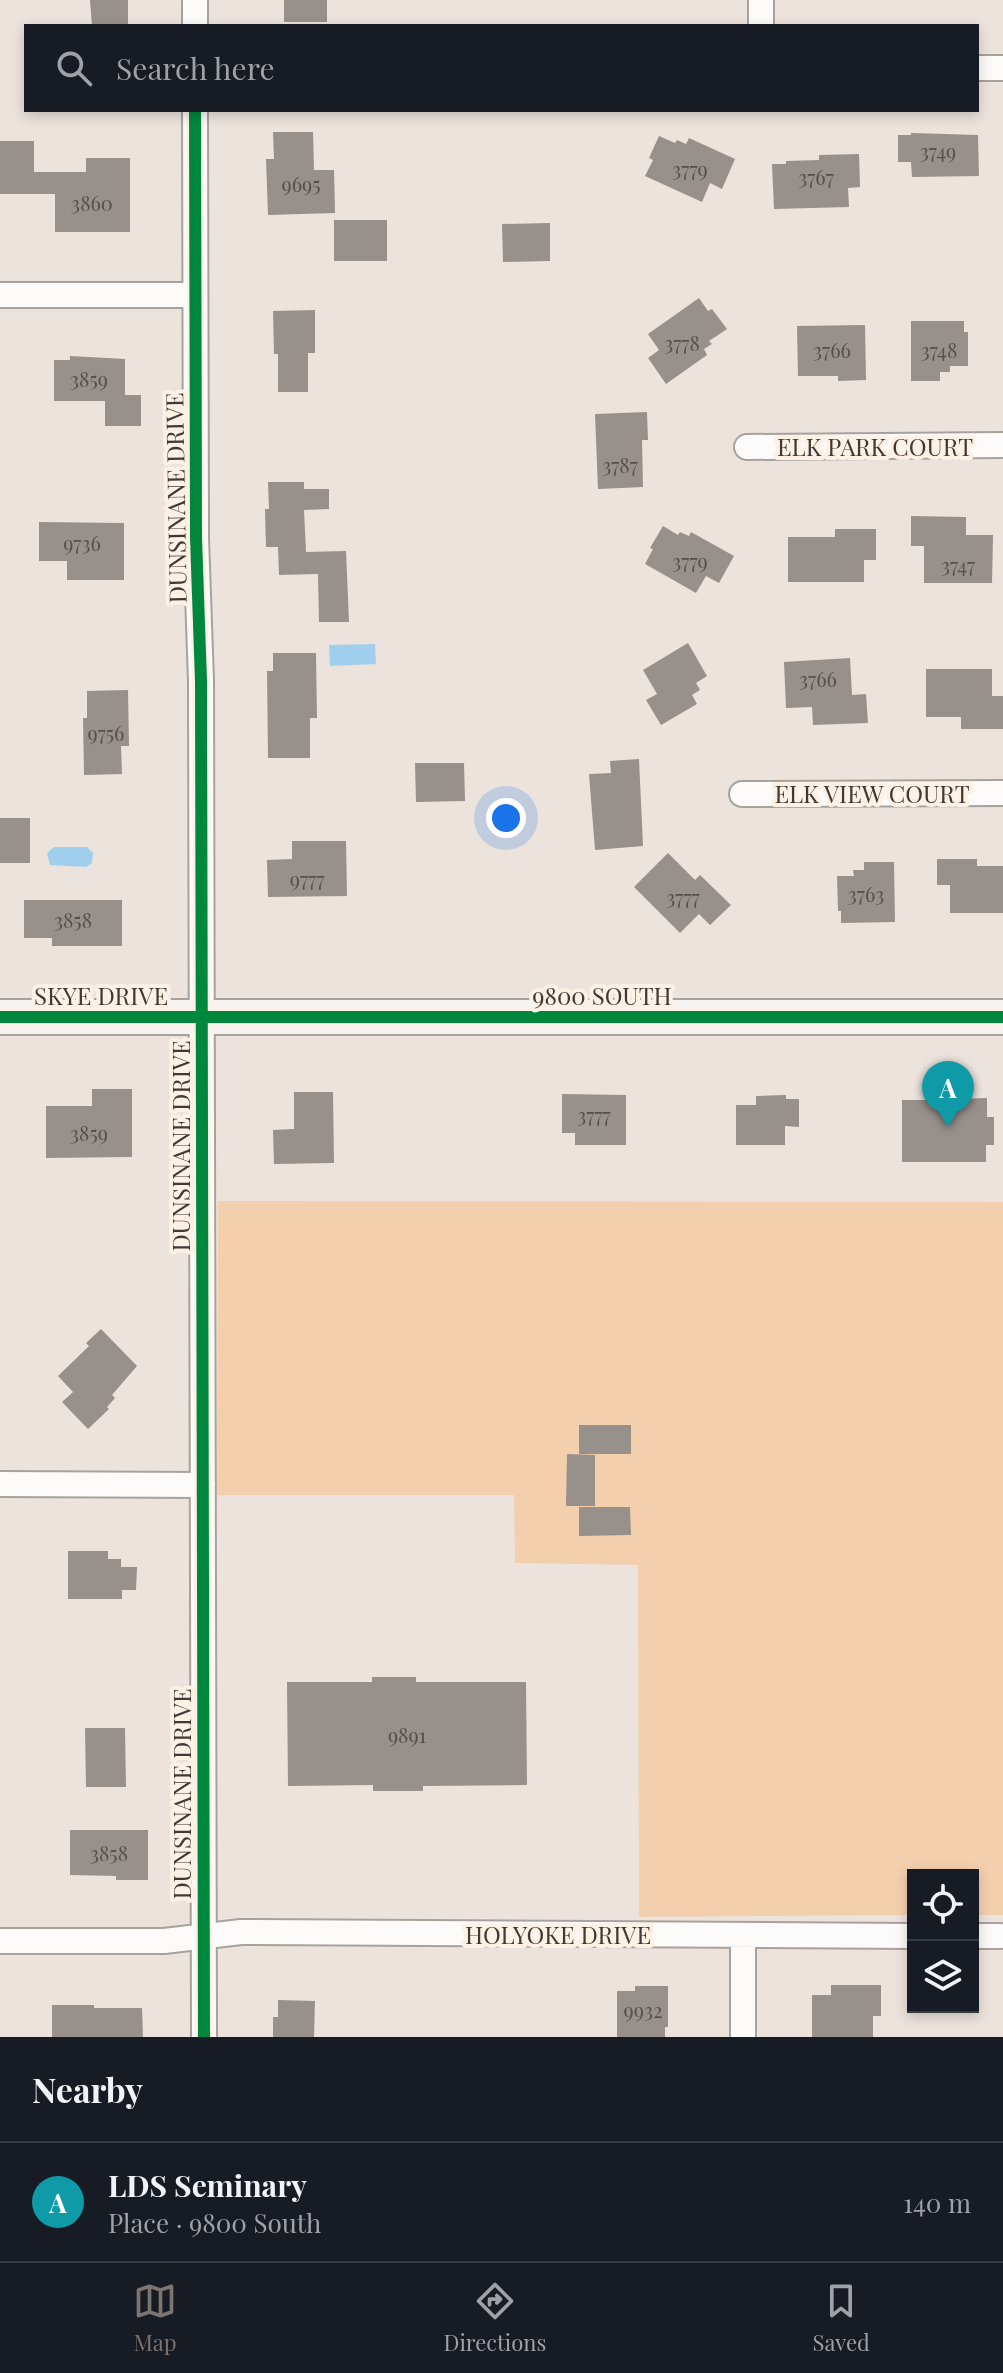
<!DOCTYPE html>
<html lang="en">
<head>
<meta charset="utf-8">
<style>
  :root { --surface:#171b24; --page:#242831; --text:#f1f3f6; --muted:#9ea1a6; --line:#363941; --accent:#7c746f }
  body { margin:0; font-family:"Playfair Display",serif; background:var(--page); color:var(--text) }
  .controls { position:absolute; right:24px; bottom:24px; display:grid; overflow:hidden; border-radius:0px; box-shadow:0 4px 12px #0003 }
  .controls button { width:72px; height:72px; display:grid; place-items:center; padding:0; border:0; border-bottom:2px solid var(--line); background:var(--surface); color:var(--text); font:40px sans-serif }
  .you { position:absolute; left:506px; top:818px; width:28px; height:28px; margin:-20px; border:6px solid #fff; border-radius:50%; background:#1a73e8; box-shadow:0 0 0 12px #1a73e833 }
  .badge { display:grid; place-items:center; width:52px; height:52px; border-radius:50%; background:var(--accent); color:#fff; font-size:26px; font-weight:700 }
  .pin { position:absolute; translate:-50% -66px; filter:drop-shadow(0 2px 4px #0008) }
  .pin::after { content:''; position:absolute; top:42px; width:28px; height:24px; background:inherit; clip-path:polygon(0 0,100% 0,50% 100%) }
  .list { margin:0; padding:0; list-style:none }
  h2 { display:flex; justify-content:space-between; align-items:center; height:104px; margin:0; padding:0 32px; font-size:34px }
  h2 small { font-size:26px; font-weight:400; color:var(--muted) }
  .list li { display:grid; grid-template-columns:52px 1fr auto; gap:24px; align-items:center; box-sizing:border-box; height:120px; padding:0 32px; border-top:2px solid var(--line) }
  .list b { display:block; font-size:30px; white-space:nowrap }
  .list p { margin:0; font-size:26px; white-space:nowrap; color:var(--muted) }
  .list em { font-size:26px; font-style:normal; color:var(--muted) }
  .icon { flex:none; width:44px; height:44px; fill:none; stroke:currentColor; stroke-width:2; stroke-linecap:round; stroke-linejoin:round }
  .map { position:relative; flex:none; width:1003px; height:2037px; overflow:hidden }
  .search { position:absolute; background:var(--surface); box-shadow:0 4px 12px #0003; left:24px; right:24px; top:24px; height:88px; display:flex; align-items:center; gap:20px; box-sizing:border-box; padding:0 28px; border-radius:0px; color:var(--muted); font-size:30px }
  .sheet { height:224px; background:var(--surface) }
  nav { display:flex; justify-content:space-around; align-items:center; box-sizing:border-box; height:112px; border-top:2px solid var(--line); background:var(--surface); font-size:22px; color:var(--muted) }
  nav a { display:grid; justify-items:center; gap:4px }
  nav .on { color:var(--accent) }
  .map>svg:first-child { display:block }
</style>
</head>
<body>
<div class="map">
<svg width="1003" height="2037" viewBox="0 0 1003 2037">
  <rect width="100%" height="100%" fill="#ece3dc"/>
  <!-- green -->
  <path fill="#f4cfae" d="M 218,1201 L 1003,1202 L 1003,1915 L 973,1915 L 973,1875 L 913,1875 L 913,1915 L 639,1917 L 638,1565 L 515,1563 L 514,1495 L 217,1495 Z"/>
  <!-- water -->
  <path fill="#a0cfee" d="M 375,644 L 376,664 L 330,666 L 329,645 Z
    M 54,847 L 87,847 L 93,853 L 92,863 L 86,867 L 50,865 L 47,853 Z"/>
  <!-- building -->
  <path fill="#97908b" d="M 90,0 L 128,0 L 128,26 L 92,26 Z
    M 284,0 L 327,0 L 327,22 L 284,22 Z
    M 273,132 L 313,132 L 314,170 L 334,170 L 335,213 L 268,215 L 266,159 L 274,159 Z
    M 911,133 L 978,135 L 979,176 L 912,177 L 911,162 L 898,162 L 898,135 L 911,135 Z
    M 659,136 L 675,143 L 677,140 L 686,144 L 689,138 L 735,159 L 722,189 L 710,183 L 702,202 L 645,176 L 653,160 L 649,158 Z
    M 0,141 L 34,141 L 34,172 L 86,172 L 86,158 L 130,158 L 130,232 L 55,232 L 55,194 L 0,194 Z
    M 859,154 L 860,187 L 848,188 L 849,207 L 774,209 L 772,164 L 786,164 L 786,161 L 819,160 L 819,155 Z
    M 334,220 L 387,220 L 387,261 L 334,261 Z
    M 550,223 L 550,261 L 503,262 L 502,224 Z
    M 699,298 L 708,311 L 712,309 L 727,329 L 709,341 L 712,344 L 704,349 L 707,355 L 666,384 L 648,358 L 659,350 L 648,334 Z
    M 315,310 L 315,353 L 308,353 L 308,392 L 278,392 L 278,354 L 274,354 L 273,311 Z
    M 911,321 L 964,321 L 964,332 L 968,332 L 968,366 L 950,366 L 950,372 L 940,372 L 940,381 L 911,381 Z
    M 865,325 L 866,380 L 838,381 L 838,376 L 798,376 L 797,326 Z
    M 70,356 L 125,359 L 125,395 L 141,395 L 141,426 L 105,426 L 105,401 L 54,401 L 54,360 L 70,360 Z
    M 647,412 L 648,440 L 642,440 L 643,487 L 598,489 L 595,414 Z
    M 268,482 L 304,482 L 304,489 L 329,489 L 329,509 L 304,510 L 306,552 L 346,551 L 349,622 L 319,622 L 318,574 L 279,575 L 278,547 L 266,547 L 265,509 L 269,509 Z
    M 911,516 L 966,517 L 966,535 L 993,535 L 992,583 L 924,583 L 924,546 L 911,546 Z
    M 39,522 L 124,523 L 124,580 L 67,580 L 67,561 L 39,561 Z
    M 663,526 L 678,535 L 680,532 L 689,536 L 691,532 L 734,556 L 719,583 L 706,576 L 696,593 L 645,564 L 653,549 L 650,548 Z
    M 835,529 L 876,529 L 876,560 L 864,560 L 864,582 L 788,582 L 788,537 L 835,537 Z
    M 688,643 L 707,676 L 696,683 L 700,690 L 692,695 L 697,704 L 661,725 L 646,700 L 657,694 L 643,670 Z
    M 273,653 L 316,653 L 317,718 L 310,718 L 310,758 L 268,758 L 267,671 L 273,671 Z
    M 850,658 L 852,695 L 866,694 L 868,723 L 813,725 L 812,707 L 786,708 L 784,662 Z
    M 926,669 L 992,669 L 992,696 L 1003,696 L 1003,729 L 961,729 L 961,717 L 926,717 Z
    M 128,690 L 129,746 L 121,746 L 122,774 L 84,775 L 83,718 L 87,718 L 87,691 Z
    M 639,759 L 643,846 L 595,850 L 589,774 L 611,773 L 610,761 Z
    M 415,763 L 464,763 L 465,801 L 416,802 Z
    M 0,818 L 30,818 L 30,863 L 0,863 Z
    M 292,841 L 346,841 L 347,896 L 268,897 L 267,860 L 292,859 Z
    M 668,853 L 695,880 L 700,875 L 731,905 L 710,925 L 699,914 L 680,933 L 634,887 Z
    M 937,859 L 977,859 L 977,866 L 1003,866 L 1003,913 L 950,913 L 950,885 L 937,885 Z
    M 864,862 L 894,862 L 895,922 L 841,923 L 841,911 L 838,911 L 837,876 L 854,876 L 853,870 L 864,870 Z
    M 24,900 L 122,900 L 122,946 L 52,946 L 52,938 L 24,938 Z
    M 92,1089 L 132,1089 L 132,1157 L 46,1158 L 46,1106 L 92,1106 Z
    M 294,1092 L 333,1092 L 334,1163 L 274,1164 L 273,1130 L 294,1129 Z
    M 955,1092 L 955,1099 L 987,1098 L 987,1117 L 994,1117 L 994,1145 L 986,1145 L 986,1162 L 902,1162 L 902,1100 L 927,1100 L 927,1093 Z
    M 562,1094 L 626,1095 L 626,1145 L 575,1145 L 575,1133 L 562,1133 Z
    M 786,1095 L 786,1099 L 799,1099 L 799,1127 L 785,1126 L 785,1145 L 736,1145 L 736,1105 L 756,1105 L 756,1096 Z
    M 101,1329 L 137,1366 L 112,1395 L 115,1398 L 107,1407 L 109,1409 L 88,1429 L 62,1402 L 73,1392 L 58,1376 L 89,1346 L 86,1343 Z
    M 579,1425 L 631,1425 L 631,1454 L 579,1454 Z
    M 567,1454 L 595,1455 L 595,1506 L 566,1506 Z
    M 579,1507 L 630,1507 L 631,1535 L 579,1536 Z
    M 68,1551 L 108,1551 L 108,1559 L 121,1559 L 121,1567 L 137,1567 L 136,1590 L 122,1590 L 122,1599 L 68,1599 Z
    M 372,1677 L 416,1677 L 416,1682 L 526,1682 L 527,1785 L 423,1786 L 423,1791 L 373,1791 L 373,1785 L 288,1786 L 287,1682 L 372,1682 Z
    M 85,1728 L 125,1728 L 126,1787 L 86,1787 Z
    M 70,1830 L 148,1830 L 148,1880 L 116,1880 L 116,1876 L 70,1875 Z
    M 831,1985 L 881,1985 L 881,2016 L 873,2016 L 873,2037 L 812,2037 L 812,1995 L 831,1995 Z
    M 635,1986 L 668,1986 L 668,2027 L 665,2027 L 665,2037 L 617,2037 L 617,1991 L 635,1991 Z
    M 278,2000 L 315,2001 L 314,2037 L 273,2037 L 273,2017 L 278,2017 Z
    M 52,2005 L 94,2005 L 94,2008 L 142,2008 L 143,2037 L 52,2037 Z"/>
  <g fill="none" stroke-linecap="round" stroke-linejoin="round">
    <defs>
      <path id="minor" d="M 195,0 L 195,26
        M 761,0 L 761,26
        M 977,68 L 1003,68
        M 195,110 L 196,538 L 201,681 L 204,2037
        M 0,295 L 195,295
        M 747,447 L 1003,445
        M 742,794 L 1003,793
        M 0,1484 L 203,1485
        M 743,1935 L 743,2037
        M 973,1936 L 1000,1936
        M 0,1941 L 164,1941 L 241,1932 L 913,1936"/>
      <path id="secondary" d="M 0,1017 L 1003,1017"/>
    </defs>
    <!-- minor casing -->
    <use href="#minor" stroke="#a8a29c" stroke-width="28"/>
    <!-- secondary casing -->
    <use href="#secondary" stroke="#a8a29c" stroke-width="38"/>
    <!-- minor -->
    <use href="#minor" stroke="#fcfbfa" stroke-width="24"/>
    <!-- secondary -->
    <use href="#secondary" stroke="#f7f3f0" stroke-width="34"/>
    <defs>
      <path id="cycleway" d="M 195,110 L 196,538 L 201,681 L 204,2037
        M 0,1017 L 1003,1017"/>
    </defs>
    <!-- cycleway casing -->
    <use href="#cycleway" stroke="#fdf0e5" stroke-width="17"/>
    <!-- cycleway -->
    <use href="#cycleway" stroke="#00873e" stroke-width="12"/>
  </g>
  <g text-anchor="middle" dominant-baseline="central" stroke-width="8" stroke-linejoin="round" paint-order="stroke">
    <!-- number labels -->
    <g font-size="20" fill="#564f4a">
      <text x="938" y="150">3749</text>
      <text x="690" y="168">3779</text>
      <text x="816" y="176">3767</text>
      <text x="301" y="183">9695</text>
      <text x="92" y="202">3860</text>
      <text x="682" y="342">3778</text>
      <text x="832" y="349">3766</text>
      <text x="939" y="349">3748</text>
      <text x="89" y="378">3859</text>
      <text x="620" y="464">3787</text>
      <text x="82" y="542">9736</text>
      <text x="690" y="560">3779</text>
      <text x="958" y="564">3747</text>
      <text x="818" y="678">3766</text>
      <text x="106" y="732">9756</text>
      <text x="307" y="878">9777</text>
      <text x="866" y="893">3763</text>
      <text x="683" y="896">3777</text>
      <text x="73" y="919">3858</text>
      <text x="594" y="1114">3777</text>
      <text x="89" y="1132">3859</text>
      <text x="407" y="1734">9891</text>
      <text x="109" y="1852">3858</text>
      <text x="643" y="2009">9932</text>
    </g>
    <!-- street labels -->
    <g font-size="24" fill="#403934" stroke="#fdf0e5">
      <text x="875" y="446">ELK PARK COURT</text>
      <text transform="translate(175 498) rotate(-91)">DUNSINANE DRIVE</text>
      <text x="872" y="793">ELK VIEW COURT</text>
      <text x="101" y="995">SKYE DRIVE</text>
      <text x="602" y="995">9800 SOUTH</text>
      <text transform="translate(180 1146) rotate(-90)">DUNSINANE DRIVE</text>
      <text transform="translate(181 1794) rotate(-90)">DUNSINANE DRIVE</text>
      <text x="558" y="1934">HOLYOKE DRIVE</text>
    </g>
  </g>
</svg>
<div class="controls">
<button><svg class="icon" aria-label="locate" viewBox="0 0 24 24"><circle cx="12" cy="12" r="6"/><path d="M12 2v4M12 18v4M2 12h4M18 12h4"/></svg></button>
<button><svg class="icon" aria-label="layers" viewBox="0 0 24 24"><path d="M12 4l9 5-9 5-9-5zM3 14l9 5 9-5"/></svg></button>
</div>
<div class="you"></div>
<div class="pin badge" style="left:948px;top:1127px;background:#0f9aa8">A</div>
<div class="search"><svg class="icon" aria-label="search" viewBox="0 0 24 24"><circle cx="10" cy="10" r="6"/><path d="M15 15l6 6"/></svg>Search here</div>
</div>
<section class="sheet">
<h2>Nearby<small></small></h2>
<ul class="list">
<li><span class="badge" style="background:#0f9aa8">A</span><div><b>LDS Seminary</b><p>Place · 9800 South</p></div><em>140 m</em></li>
</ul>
</section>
<nav>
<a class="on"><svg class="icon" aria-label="map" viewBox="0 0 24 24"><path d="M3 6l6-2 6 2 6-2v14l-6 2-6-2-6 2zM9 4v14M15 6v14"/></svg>Map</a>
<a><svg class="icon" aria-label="directions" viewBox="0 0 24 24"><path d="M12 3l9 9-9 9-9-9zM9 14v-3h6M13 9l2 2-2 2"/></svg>Directions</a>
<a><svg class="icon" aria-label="saved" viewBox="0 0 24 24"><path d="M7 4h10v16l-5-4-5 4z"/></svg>Saved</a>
</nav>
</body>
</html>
